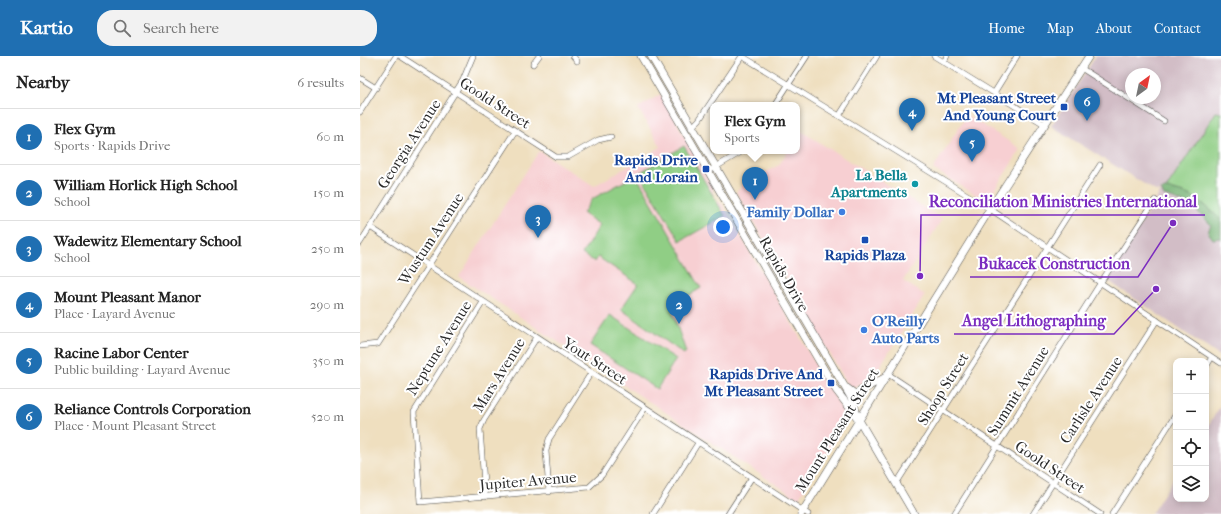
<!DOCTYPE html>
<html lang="en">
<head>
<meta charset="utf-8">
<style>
  :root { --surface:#fff; --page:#f2f2f2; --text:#222; --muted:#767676; --line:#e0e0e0; --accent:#1f6fb2 }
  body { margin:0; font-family:"IM FELL French Canon",serif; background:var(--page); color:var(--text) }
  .controls { position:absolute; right:12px; bottom:12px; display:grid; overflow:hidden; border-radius:8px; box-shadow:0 2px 10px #0003 }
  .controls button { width:36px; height:36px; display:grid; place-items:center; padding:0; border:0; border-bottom:1px solid var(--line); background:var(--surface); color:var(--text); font:20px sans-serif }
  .compass { position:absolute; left:765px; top:12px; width:36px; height:36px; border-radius:50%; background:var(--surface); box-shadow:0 2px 10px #0003; rotate:33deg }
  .you { position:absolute; left:363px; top:171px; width:14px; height:14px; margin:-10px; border:3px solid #fff; border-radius:50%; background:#1a73e8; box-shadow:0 0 0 6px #1a73e833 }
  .badge { display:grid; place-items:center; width:26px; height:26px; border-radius:50%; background:var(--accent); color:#fff; font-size:13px; font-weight:700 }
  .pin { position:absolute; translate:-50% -33px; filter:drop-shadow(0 1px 2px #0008) }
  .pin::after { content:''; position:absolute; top:21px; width:14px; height:12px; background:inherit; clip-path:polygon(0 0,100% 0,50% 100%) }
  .popup { position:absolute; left:350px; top:46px; width:90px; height:52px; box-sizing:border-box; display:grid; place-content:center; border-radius:8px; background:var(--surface); filter:drop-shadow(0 1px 3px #0005); font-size:13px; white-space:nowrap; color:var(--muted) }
  .popup b { font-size:15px; color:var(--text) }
  .popup::after { content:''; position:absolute; left:50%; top:100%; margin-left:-8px; border:8px solid transparent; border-top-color:var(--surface) }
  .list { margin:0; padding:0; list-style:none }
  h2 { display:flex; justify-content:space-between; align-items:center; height:52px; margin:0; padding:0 16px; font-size:17px }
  h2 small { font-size:13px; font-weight:400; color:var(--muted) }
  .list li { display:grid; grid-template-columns:26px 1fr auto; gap:12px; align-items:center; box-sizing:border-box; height:56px; padding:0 16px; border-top:1px solid var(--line) }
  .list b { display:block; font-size:15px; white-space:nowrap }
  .list p { margin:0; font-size:13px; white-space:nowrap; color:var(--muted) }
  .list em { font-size:13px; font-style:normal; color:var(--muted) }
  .icon { flex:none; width:22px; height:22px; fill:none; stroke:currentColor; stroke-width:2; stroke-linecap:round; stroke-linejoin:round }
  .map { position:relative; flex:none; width:861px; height:458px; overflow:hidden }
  header { display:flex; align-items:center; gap:24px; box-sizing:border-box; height:56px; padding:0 20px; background:var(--accent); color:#fff }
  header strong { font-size:19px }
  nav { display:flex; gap:22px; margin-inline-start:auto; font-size:14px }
  .search { width:280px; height:36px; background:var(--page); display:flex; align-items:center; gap:10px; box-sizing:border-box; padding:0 14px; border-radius:16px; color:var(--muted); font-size:15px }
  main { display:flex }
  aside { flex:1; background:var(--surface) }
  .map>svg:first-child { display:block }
</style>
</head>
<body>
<header>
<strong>Kartio</strong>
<div class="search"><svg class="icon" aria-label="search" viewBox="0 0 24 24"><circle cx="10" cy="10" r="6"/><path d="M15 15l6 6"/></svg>Search here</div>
<nav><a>Home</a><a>Map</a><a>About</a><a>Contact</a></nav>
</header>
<main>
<aside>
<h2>Nearby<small>6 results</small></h2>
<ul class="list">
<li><span class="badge">1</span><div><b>Flex Gym</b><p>Sports · Rapids Drive</p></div><em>60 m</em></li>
<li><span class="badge">2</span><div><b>William Horlick High School</b><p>School</p></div><em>150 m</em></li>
<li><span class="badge">3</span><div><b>Wadewitz Elementary School</b><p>School</p></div><em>250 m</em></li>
<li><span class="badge">4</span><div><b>Mount Pleasant Manor</b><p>Place · Layard Avenue</p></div><em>290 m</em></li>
<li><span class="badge">5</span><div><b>Racine Labor Center</b><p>Public building · Layard Avenue</p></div><em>350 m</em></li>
<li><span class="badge">6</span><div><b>Reliance Controls Corporation</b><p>Place · Mount Pleasant Street</p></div><em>520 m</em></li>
</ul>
</aside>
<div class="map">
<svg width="861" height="458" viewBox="0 0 861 458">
  <rect width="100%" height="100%" fill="#fff"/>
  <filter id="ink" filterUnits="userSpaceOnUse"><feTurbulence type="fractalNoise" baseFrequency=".025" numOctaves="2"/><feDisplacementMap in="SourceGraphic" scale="8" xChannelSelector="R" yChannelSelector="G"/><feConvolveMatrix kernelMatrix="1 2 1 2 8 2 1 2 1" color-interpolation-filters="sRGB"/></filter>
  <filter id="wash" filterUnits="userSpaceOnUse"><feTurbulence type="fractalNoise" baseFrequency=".012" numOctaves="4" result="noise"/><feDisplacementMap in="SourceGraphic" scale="16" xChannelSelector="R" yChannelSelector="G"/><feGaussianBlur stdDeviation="0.9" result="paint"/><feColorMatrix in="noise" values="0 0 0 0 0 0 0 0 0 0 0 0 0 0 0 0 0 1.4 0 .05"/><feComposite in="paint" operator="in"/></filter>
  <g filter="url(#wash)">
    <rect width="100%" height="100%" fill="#efdfbf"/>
    <!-- built -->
    <path fill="#f7cfd2" d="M 301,38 L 353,132 L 353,138 L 357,145 L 362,148 L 487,362 L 486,367 L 438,443 L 99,221 L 179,95 L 234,130 L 301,91 L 278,52 Z
      M 607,59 L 661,93 L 629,142 L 626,145 L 573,113 Z
      M 441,75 L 582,163 L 543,225 L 565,239 L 513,321 L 493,332 L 488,329 L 376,136 L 381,132 L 380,130 L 419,109 L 428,95 L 437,95 L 437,81 Z"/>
    <!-- industrial -->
    <path fill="#d2bdc6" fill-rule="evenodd" d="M 736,0 L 861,0 L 861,301 L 747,224 L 801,135 L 797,136 L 691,70 ZM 771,18 L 795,18 L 795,42 L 771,42 Z
      M 861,349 L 861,458 L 791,458 L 816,419 L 816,443 L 846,443 L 846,373 Z"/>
    <!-- green -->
    <path fill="#90ce85" stroke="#5e7c58" d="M 856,56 L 861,57 L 861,164 C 841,145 833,137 806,133 Z
      M 324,90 L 365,160 L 320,185 L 279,117 Z
      M 276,119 L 341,232 L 313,249 L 312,255 L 326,296 L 324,298 L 261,253 L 278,228 L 238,201 L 235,206 L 222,198 L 240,169 L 223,157 L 232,143 Z
      M 250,259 L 316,303 L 297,333 L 230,289 Z"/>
    <!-- forest -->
    <path fill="#74b172" stroke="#506e4e" d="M 806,133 C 833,137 841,145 861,164 L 861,184 L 859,182 L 853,183 L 848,176 L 851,169 C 838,154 824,145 804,140 L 801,134 Z"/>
  </g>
  <g filter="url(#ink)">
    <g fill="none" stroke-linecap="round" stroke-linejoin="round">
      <defs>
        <path id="street" d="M 40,0 L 196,101 L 208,101 L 238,84 L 251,81
          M 213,0 L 217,5
          M 382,0 L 630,153 L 861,307
          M 574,0 L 684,68
          M 584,6 L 587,0
          M 173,8 L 179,0
          M 721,12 L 804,65
          M 0,22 L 16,32
          M 634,37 L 657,0
          M 415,49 L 447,0
          M 0,56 L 36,0
          M 479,60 L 517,0
          M 331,72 L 339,64 L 382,0
          M 349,115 L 383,95
          M 10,171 L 448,458
          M 0,187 L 103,24 L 113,0
          M 123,246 L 54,356 L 60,446 L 229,431 L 242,419 L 285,352
          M 0,290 L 18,288 L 155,75
          M 846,311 L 852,301
          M 528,318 L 740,458
          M 536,428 L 740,109
          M 189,436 L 186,395 L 189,383 L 231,317
          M 125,441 L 120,373 L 124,364 L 177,281
          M 293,458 L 338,387
          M 368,458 L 392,421
          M 594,458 L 741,226 L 795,144
          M 673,458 L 797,264
          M 752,458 L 816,358"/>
        <path id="secondary" d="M 281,0 L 476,334 L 499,364 L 554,458
          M 291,0 L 493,345 L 498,362
          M 487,332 L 495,338 L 524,322
          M 441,458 L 630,153 L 729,0"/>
      </defs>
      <!-- street casing -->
      <use href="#street" stroke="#484641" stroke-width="6"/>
      <!-- secondary casing -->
      <use href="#secondary" stroke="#484641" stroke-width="8"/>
      <!-- street -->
      <use href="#street" stroke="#fff" stroke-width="5"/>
      <!-- secondary -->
      <use href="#secondary" stroke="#fff" stroke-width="7"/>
    </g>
  </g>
  <!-- markers -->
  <g fill="#1a4fb4" stroke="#fff" stroke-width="1.5">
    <rect x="700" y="47" width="8" height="8" rx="2"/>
    <rect x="342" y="109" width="8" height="8" rx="2"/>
    <rect x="501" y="180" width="8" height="8" rx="2"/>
    <rect x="467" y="323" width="8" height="8" rx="2"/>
  </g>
  <circle fill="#0f9aa8" stroke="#fff" stroke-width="1.5" cx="555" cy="128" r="4"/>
  <g fill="#3f7fe0" stroke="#fff" stroke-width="1.5">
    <circle cx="482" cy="156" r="4"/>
    <circle cx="504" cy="274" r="4"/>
  </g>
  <g text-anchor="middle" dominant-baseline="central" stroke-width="4" stroke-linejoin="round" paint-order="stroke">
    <!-- transit labels -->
    <g font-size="15" font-weight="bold" fill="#164399" stroke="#fff" text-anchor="end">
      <text x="696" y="42">Mt Pleasant Street<tspan x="696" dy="17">And Young Court</tspan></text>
      <text x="338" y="104">Rapids Drive<tspan x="338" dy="17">And Lorain</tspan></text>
      <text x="505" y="199" text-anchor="middle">Rapids Plaza</text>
      <text x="463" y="318">Rapids Drive And<tspan x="463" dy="17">Mt Pleasant Street</tspan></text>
    </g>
    <!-- street labels -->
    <g font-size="15" fill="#2b2b2b" stroke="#fff">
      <text transform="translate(135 47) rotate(33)">Goold Street</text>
      <text transform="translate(49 88) rotate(-57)">Georgia Avenue</text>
      <text transform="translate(71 183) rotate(-57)">Wustum Avenue</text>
      <text transform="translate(424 218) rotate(60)">Rapids Drive</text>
      <text transform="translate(79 292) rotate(-58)">Neptune Avenue</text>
      <text transform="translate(235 305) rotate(33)">Yout Street</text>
      <text transform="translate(139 319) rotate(-58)">Mars Avenue</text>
      <text transform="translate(583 333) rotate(-58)">Shoop Street</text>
      <text transform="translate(658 335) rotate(-58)">Summit Avenue</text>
      <text transform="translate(731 344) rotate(-57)">Carlisle Avenue</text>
      <text transform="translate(477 374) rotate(-58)">Mount Pleasant Street</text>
      <text transform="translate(690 411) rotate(34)">Goold Street</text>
      <text transform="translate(168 425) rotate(-5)">Jupiter Avenue</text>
    </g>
    <!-- culture labels -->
    <g font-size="15" font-weight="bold" fill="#0d838f" stroke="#fff" text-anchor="end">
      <text x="547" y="119">La Bella<tspan x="547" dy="17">Apartments</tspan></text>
    </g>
    <!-- shop labels -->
    <g font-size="15" font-weight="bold" fill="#366cbe" stroke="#fff" text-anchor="end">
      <text x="474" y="156">Family Dollar</text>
      <text x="512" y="265" text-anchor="start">O'Reilly<tspan x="512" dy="17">Auto Parts</tspan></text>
    </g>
  </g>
  <!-- callouts -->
  <path fill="none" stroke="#7b2cbf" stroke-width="1.5" d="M560 220L561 159H845M813 167L778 221H610M796 233L754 278H594"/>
  <g fill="#7b2cbf" stroke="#fff" stroke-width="1.5">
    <circle cx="560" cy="220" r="4"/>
    <circle cx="813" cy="167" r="4"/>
    <circle cx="796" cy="233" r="4"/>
  </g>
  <g font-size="16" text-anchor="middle" font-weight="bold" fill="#7b2cbf" stroke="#fff" stroke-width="4" stroke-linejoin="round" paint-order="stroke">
    <text x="703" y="151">Reconciliation Ministries International</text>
    <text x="694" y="213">Bukacek Construction</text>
    <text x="674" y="270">Angel Lithographing</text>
  </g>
</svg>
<div class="controls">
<button>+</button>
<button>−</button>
<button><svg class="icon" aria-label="locate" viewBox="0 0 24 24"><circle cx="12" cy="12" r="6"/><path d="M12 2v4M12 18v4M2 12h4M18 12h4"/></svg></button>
<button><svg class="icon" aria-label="layers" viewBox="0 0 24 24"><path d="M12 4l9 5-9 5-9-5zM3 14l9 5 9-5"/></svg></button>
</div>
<svg class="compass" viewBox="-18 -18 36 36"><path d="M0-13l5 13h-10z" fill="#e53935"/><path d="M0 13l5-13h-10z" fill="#767676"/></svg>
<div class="you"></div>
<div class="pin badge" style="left:395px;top:144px">1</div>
<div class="popup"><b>Flex Gym</b>Sports</div>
<div class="pin badge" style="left:319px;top:268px">2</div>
<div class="pin badge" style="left:178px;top:182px">3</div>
<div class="pin badge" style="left:552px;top:75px">4</div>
<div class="pin badge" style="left:612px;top:106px">5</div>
<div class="pin badge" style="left:727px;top:65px">6</div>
</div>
</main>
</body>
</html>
